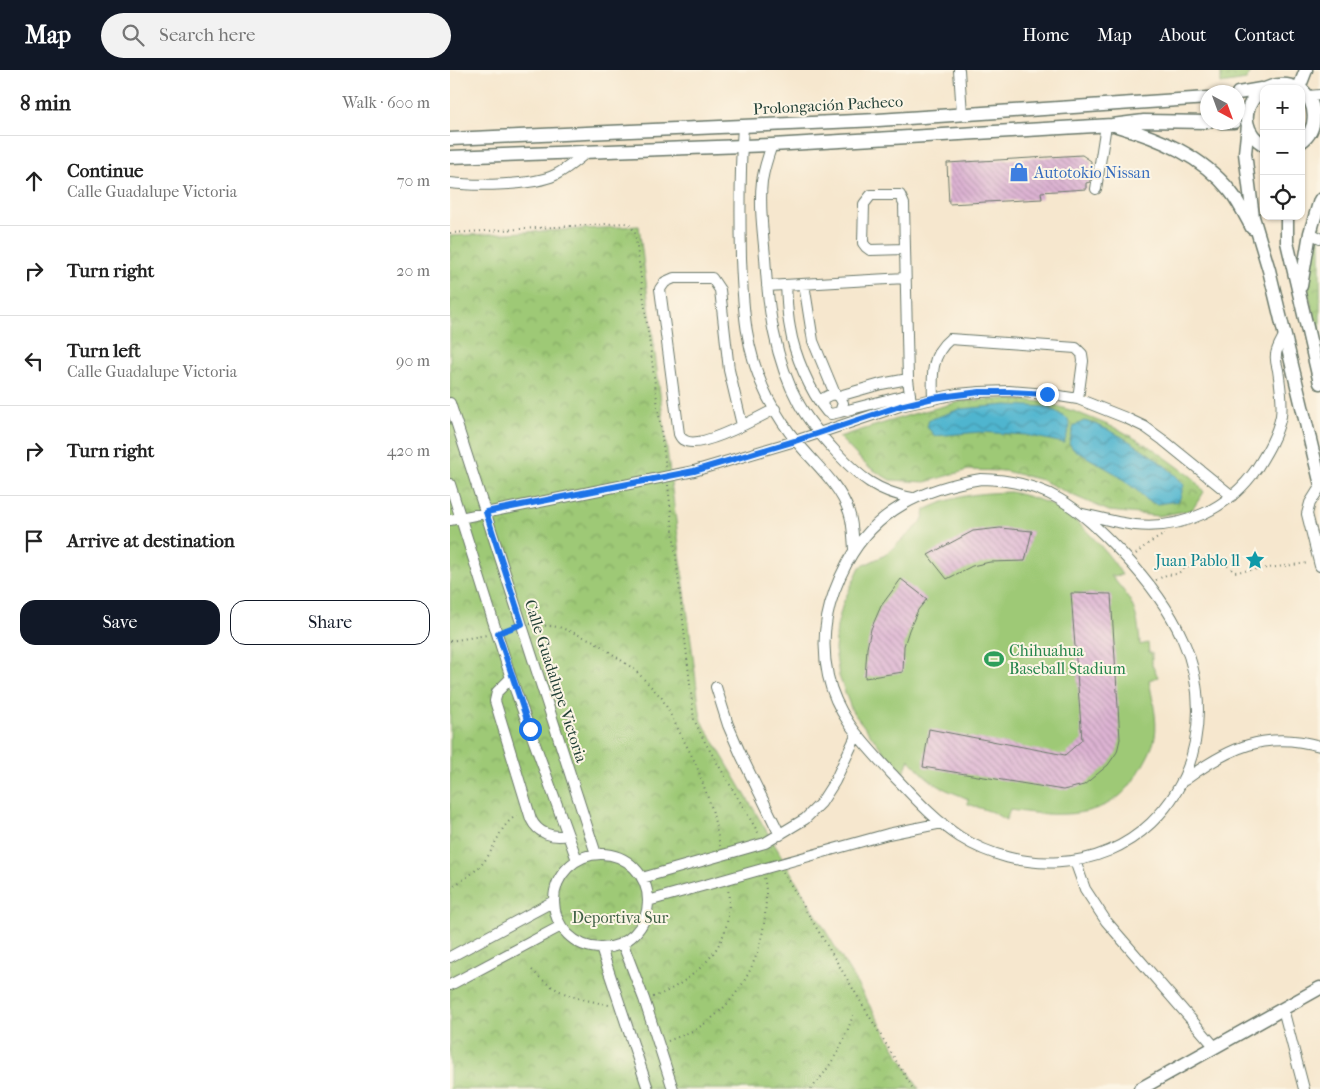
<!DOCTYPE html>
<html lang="en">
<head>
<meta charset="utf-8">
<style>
  :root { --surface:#fff; --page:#f2f2f2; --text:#222; --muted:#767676; --line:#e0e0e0; --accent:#111827 }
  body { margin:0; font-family:"IM FELL French Canon",serif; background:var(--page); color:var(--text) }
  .controls { position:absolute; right:15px; top:15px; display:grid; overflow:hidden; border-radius:10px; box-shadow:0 1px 4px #0004 }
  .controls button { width:45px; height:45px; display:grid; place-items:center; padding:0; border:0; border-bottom:1px solid var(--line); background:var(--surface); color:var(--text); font:25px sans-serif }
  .compass { position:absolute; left:750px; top:15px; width:45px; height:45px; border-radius:50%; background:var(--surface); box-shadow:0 1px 4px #0004; rotate:139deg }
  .stop { position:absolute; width:15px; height:15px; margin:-11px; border:4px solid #1a73e8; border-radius:50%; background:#fff }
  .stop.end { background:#1a73e8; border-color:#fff; box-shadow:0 1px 5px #0008 }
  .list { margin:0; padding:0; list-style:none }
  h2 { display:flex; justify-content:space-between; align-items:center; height:65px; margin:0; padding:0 20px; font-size:21px }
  h2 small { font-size:16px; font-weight:400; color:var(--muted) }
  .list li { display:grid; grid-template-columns:32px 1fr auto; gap:15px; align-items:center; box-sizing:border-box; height:90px; padding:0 20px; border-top:1px solid var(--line) }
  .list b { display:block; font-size:19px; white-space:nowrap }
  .list p { margin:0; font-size:16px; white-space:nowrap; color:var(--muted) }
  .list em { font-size:16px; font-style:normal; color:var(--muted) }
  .actions { display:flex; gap:10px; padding:15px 20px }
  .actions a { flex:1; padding:11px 0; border:1px solid var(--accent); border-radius:15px; text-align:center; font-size:18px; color:var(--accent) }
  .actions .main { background:var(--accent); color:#fff }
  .icon { flex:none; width:28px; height:28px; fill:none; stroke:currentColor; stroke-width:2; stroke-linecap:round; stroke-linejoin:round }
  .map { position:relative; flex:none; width:870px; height:1019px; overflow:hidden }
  header { display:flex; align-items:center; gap:30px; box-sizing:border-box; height:70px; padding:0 25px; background:var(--accent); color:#fff }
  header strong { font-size:24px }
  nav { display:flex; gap:28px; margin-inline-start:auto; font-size:18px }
  .search { width:350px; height:45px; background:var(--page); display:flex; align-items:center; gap:12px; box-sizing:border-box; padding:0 18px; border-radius:28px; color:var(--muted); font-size:19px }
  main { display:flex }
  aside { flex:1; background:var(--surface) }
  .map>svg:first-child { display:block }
</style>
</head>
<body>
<header>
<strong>Map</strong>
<div class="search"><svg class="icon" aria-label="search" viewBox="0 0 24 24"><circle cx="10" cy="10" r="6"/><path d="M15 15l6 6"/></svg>Search here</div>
<nav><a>Home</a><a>Map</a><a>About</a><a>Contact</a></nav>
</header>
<main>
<aside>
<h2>8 min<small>Walk · 600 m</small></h2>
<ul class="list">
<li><svg class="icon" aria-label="ahead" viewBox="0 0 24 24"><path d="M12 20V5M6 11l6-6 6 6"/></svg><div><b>Continue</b><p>Calle Guadalupe Victoria</p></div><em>70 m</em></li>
<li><svg class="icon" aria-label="right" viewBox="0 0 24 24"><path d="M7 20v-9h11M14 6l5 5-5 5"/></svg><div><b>Turn right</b></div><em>20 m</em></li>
<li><svg class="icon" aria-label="left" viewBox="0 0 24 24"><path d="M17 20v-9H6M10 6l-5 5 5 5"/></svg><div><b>Turn left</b><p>Calle Guadalupe Victoria</p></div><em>90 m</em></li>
<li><svg class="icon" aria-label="right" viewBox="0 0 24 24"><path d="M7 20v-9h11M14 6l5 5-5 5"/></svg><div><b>Turn right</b></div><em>420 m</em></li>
<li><svg class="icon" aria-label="arrive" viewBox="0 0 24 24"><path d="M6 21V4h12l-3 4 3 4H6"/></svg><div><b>Arrive at destination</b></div></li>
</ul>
<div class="actions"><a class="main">Save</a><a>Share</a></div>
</aside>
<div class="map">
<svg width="870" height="1019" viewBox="0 0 870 1019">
  <defs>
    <pattern id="park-crowns" width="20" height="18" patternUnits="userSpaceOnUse" patternTransform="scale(1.25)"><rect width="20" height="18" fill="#9ec976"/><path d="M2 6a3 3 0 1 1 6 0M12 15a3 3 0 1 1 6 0" fill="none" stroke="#80a462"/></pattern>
    <pattern id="water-waves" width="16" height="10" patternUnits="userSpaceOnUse" patternTransform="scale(1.25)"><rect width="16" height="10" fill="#50b5cf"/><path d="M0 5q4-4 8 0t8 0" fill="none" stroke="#4294a9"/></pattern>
    <pattern id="building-back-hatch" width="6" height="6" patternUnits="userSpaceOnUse" patternTransform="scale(1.25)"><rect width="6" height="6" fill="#ddb3d3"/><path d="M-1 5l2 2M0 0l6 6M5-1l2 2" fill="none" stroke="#b393ac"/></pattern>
  </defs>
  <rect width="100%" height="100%" fill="#fcf5e5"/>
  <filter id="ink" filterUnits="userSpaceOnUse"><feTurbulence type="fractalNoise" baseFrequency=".02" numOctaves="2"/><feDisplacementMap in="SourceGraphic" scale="10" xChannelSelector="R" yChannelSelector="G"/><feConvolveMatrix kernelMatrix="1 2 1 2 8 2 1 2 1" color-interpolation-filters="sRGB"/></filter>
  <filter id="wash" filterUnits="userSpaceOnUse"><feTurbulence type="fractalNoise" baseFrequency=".0096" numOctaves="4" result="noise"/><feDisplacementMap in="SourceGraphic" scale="20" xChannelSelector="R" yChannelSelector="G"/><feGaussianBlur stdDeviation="1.12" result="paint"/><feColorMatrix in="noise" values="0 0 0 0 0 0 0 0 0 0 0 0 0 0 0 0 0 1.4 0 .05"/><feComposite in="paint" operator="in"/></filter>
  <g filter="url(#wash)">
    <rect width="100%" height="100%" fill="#f6e7ce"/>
    <!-- grass -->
    <path fill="#9ec976" stroke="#5e8355" d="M 561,422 C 577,426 593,430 608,438 C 629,450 661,485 672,505 L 661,506 C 683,530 688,542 690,575 L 698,573 L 699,583 L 702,583 L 702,595 L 708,607 L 699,610 C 702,628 708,649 705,667 C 703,678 695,692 689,702 C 683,711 677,721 667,728 C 637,750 594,745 560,740 L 556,750 L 542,742 L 518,734 L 518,729 C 508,724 497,721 489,716 C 477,709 468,699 459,689 L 454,702 L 444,695 L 402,641 L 389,606 L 385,580 L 387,556 L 393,533 L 410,497 L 435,485 L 470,454 L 474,446 L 475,440 C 505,425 528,423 561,422 Z"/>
    <!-- park -->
    <path fill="url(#park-crowns)" stroke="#5e8355" d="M 771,0 L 802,0 L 796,10 L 771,14 Z
      M 870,153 L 870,265 L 858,223 L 861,194 Z
      M 189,156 L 251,650 L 469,1019 L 0,1019 L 0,166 Z
      M 553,329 L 594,332 L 626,342 L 670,360 L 705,380 L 742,407 L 754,422 L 742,440 L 708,446 L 659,441 L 622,425 L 592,410 L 555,401 L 518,400 L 476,412 L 440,410 L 417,396 L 389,367 L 463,344 L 513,331 Z"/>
    <!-- water -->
    <path fill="url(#water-waves)" stroke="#387982" d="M 557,335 L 598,337 L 618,349 L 620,357 L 614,373 L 576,365 L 530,362 L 485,366 L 477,357 L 479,350 L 510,339 Z
      M 634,351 C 662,357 717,392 734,415 L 729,431 L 706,434 L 696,430 L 690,423 L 666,404 L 623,379 L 619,373 L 624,356 Z"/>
    <g id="blocks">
      <!-- building -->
      <path fill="url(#building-back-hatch)" d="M 632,85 L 641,91 L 640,112 L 636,113 L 636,119 L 591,122 L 592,129 L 499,134 L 497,93 Z
        M 550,458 L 582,461 L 575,491 L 540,492 L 522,496 L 497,509 L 478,485 L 523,461 Z
        M 451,509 L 477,529 L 468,540 L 459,560 L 454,576 L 453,602 L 415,608 L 417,578 L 421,559 L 431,536 Z
        M 621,523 L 661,524 L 670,669 L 667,682 L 658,695 L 634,715 L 613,720 L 473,697 L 479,659 L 615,685 L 632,670 Z"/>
    </g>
  </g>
  <g filter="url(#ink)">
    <use href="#blocks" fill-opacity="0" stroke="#6a786a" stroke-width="1"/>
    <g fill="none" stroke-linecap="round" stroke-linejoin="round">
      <defs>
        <path id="minor" d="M 509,0 L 512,44
          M 858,26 L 870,25
          M 293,56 C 290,100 290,144 291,188 C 293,238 295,282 318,328 C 326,343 336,359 347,372 C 365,394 390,415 399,442 C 403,453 403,467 404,479
          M 322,75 C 318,86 314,99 312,111 C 309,136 313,162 315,187 C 318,237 324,289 349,334 C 359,352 372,367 386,382 C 409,407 428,422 462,428
          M 0,113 C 25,116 82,116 105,105 C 117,99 127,90 137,82
          M 646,119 L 656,55
          M 860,163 L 870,168
          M 455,179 L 420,180 L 416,177 L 413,173 L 414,134 L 421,125 L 450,125 L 454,134 L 458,309 L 461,333
          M 354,214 L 363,271 L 385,324
          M 336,215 C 337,229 337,244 340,258 C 344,284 360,322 377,342 L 381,344 L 390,342 L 393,333 L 389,326 L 382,324 L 374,328 L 372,335
          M 317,216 L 455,208
          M 389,326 L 431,314 L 458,309
          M 483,328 C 482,306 481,284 500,269 L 626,278 L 632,284 L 633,291 L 628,329
          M 0,333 L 146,784
          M 390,342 L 460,324
          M 292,355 L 279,300 L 270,220 L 262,208 L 224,208 L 215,212 L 210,219 L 229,364 C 230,366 231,369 234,370 C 249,381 309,347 325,339
          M 531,409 C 596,410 628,437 672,483 C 722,536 759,596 745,672 C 739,704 725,730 701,753 C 650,802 569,804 510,767 C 484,750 463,726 441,703 C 414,673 387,647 378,606 C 369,565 378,529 397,493 C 425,440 474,418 531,409 Z
          M 0,414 L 61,608 L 127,790
          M 870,417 L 860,433 L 857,444 L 870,496
          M 633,444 C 650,448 668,453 685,455 C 733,460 780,438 807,398 C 817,382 827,365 831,346 C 833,331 830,315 828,300 C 827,296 825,290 826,285 C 826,279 832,270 835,264
          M 0,450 L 244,401 L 345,371 L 450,336 L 507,324 L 530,322 L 559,321 L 597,324 L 628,329 L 676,348 L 695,357 L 713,370 L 782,426
          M 61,608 L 47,622 L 45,631 L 81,749 C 88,764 103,768 118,765
          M 266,617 L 278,655 L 291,685 L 330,765
          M 735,710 C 778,678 816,660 870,676
          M104 831a47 47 0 1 1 94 0a47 47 0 1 1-94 0Z
          M 625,791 L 635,819 L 656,851 L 765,977
          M 192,808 L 315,773 L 355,749 L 371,733 L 385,711 L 406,666
          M 198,831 L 438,764 L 492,753
          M 172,872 L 194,929 L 223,1019
          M 151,878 L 198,1019
          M 0,887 L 104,831
          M 0,915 L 111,856
          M 833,939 L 854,1019"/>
        <path id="major" d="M 849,18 L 856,0
          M 851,19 C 867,33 869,59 851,72
          M 788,23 L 811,19
          M 771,52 L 784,52
          M 798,55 L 795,83 L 803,147 L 819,200 L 870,411
          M 667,56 C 709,68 752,86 780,121 C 789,132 795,145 802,158
          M 0,69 L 428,50 L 758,28
          M 814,75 C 775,51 809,0 850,19
          M 0,87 L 322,75 L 662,55 L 694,51 L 758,52
          M 837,146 L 837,172 L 870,313
          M 851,216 L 860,163 L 870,130
          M 690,1019 L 870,918"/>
      </defs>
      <!-- minor casing -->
      <use href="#minor" stroke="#6a786a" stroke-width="12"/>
      <!-- major casing -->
      <use href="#major" stroke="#6a786a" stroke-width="15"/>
      <!-- path -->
      <path stroke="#6a786a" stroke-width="2" stroke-dasharray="1 4" stroke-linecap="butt" d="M 0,163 L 174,153 L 179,154 L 185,162 L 216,398
        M 218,415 L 244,650 L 256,674 L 309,764
        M 686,484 L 696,475 L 715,464
        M 706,510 L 716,505 L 727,504 L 748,489 L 761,487 L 771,491 L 785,502 L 859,493
        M 80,554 L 109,557 L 144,571 L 185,600 L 212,628 L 246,694 L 262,739 L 270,776
        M 0,571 L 37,565
        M 333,802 L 463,1019
        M 0,818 C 10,812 24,803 31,795 C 47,779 48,752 71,744
        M 82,900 C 106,925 126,928 159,935
        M 203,927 C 226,920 258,896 269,874 C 279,857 280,836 278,817
        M 218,971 C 227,967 237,964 246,959 C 287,935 311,892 315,845 C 316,833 317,819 314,807
        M 361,1019 C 381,997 394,973 403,945"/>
      <!-- minor -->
      <use href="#minor" stroke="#fff" stroke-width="10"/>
      <!-- major -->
      <use href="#major" stroke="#fff" stroke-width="12"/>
    </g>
  </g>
  <g fill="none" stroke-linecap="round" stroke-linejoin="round" filter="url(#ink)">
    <!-- route -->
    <path stroke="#1a73e8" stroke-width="6" d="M 80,659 L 48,563 L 72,554 L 36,442 L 244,401 L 345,371 L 450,336 L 483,328 L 530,322 L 559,322 L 597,324"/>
  </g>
  <!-- icons -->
  <defs>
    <symbol id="shop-bare" viewBox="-9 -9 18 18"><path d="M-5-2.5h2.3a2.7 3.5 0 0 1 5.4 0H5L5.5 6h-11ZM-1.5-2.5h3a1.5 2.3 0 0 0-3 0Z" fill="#3f7fe0" stroke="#fcf5e5" stroke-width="2.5" paint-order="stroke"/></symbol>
    <symbol id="sight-bare" viewBox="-9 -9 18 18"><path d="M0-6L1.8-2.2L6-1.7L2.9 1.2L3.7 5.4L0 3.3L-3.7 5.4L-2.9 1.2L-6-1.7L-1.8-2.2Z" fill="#0f9aa8" stroke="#fcf5e5" stroke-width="2.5" paint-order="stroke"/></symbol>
    <symbol id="stadium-bare" viewBox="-9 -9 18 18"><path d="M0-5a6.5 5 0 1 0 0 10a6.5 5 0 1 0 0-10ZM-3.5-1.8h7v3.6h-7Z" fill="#2e9e5b" stroke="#fcf5e5" stroke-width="2.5" paint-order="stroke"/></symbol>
  </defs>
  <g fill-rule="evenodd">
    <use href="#shop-bare" x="555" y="88" width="28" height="28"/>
    <use href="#sight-bare" x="791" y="476" width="28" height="28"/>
    <use href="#stadium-bare" x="530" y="575" width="28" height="28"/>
  </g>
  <g text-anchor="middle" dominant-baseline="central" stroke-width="4" stroke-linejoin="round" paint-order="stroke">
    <!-- street labels -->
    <g font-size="16" fill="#1f3d34" stroke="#fcf5e5">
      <text transform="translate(378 35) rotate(-3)">Prolongación Pacheco</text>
      <text transform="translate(106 611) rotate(72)">Calle Guadalupe Victoria</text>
    </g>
    <!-- shop labels -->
    <g font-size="16" fill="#366cbe" stroke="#fcf5e5" text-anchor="start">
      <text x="584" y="102">Autotokio Nissan</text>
    </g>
    <!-- culture labels -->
    <g font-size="16" fill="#0d838f" stroke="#fcf5e5" text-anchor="end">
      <text x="790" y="490">Juan Pablo ll</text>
    </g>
    <!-- leisure labels -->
    <g font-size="16" fill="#27864d" stroke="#fcf5e5" text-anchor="start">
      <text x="559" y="580">Chihuahua<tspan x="559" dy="18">Baseball Stadium</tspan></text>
    </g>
    <!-- park labels -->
    <g font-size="16" fill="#3f6044" stroke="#fcf5e5">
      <text x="170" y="847">Deportiva Sur</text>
    </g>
  </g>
</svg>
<div class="controls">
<button>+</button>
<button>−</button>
<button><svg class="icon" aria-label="locate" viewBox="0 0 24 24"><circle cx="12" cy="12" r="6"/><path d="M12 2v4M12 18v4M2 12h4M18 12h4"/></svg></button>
</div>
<svg class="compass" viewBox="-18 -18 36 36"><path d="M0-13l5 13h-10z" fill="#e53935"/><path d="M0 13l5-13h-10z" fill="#767676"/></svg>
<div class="stop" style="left:80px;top:659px"></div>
<div class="stop end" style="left:597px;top:324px"></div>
</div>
</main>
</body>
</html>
